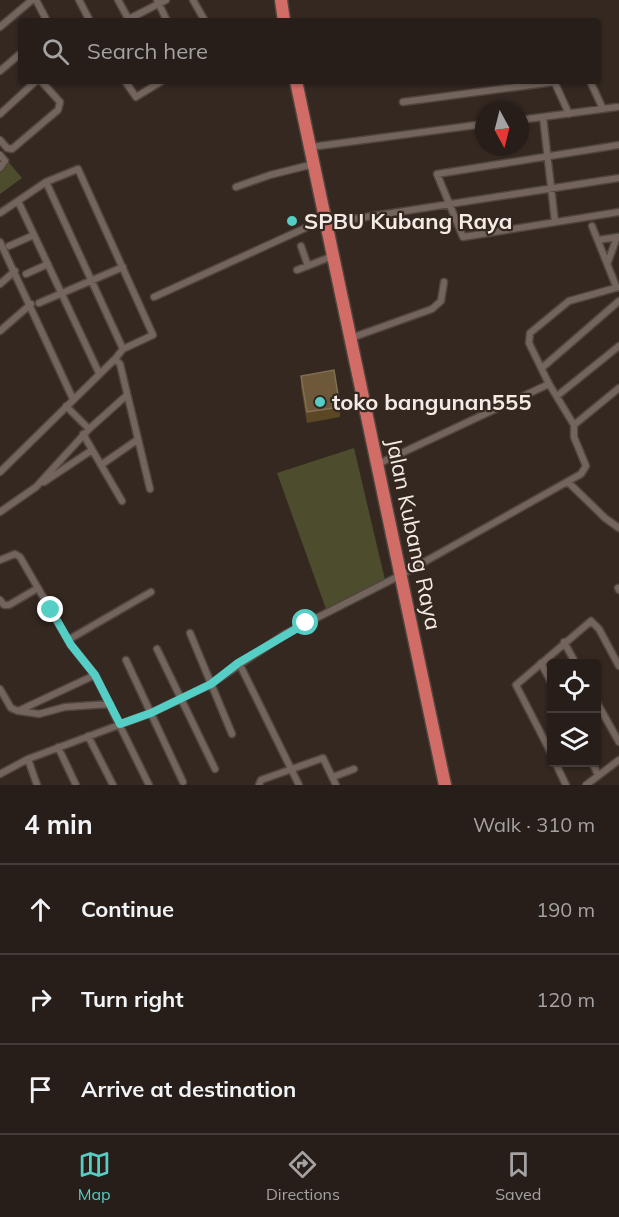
<!DOCTYPE html>
<html lang="en">
<head>
<meta charset="utf-8">
<style>
  :root { --surface:#271e19; --page:#332b26; --text:#f1f3f6; --muted:#a4a2a2; --line:#433c38; --accent:#55cec5 }
  body { margin:0; font-family:Mulish,sans-serif; background:var(--page); color:var(--text) }
  .controls { position:absolute; right:18px; bottom:18px; display:grid; overflow:hidden; border-radius:6px; box-shadow:0 2px 4px #0004 }
  .controls button { width:54px; height:54px; display:grid; place-items:center; padding:0; border:0; border-bottom:2px solid var(--line); background:var(--surface); color:var(--text); font:30px sans-serif }
  .compass { position:absolute; left:475px; top:102px; width:54px; height:54px; border-radius:50%; background:var(--surface); box-shadow:0 2px 4px #0004; rotate:173deg }
  .stop { position:absolute; width:18px; height:18px; margin:-14px; border:4px solid #55cec5; border-radius:50%; background:#fff }
  .stop.end { background:#55cec5; border-color:#fff; box-shadow:0 2px 6px #0008 }
  .list { margin:0; padding:0; list-style:none }
  h2 { display:flex; justify-content:space-between; align-items:center; height:78px; margin:0; padding:0 24px; font-size:26px }
  h2 small { font-size:20px; font-weight:400; color:var(--muted) }
  .list li { display:grid; grid-template-columns:39px 1fr auto; gap:18px; align-items:center; box-sizing:border-box; height:90px; padding:0 24px; border-top:2px solid var(--line) }
  .list b { display:block; font-size:22px; white-space:nowrap }
  .list em { font-size:20px; font-style:normal; color:var(--muted) }
  .icon { flex:none; width:33px; height:33px; fill:none; stroke:currentColor; stroke-width:2; stroke-linecap:round; stroke-linejoin:round }
  .map { position:relative; flex:none; width:619px; height:785px; overflow:hidden }
  .search { position:absolute; background:var(--surface); box-shadow:0 2px 4px #0004; left:18px; right:18px; top:18px; height:66px; display:flex; align-items:center; gap:15px; box-sizing:border-box; padding:0 21px; border-radius:6px; color:var(--muted); font-size:22px }
  .sheet { height:348px; background:var(--surface) }
  nav { display:flex; justify-content:space-around; align-items:center; box-sizing:border-box; height:84px; border-top:2px solid var(--line); background:var(--surface); font-size:16px; color:var(--muted) }
  nav a { display:grid; justify-items:center; gap:3px }
  nav .on { color:var(--accent) }
  .map>svg:first-child { display:block }
</style>
</head>
<body>
<div class="map">
<svg width="619" height="785" viewBox="0 0 619 785">
  <rect width="100%" height="100%" fill="#342821"/>
  <!-- green -->
  <path fill="#4d4c2d" d="M 0,152 L 22,178 L 0,194 Z
    M 354,448 L 385,580 L 326,609 L 277,473 Z"/>
  <g fill="none" stroke-linecap="round" stroke-linejoin="round">
    <defs>
      <path id="street" d="M 36,0 L 47,21
        M 79,0 L 90,21
        M 118,0 L 129,20
        M 157,0 L 167,21
        M 193,0 L 205,21
        M 125,21 L 166,0
        M 0,27 L 32,0
        M 0,71 L 21,53
        M 125,81 L 136,97 L 162,81
        M 554,81 L 569,114
        M 590,81 L 603,109
        M 403,102 L 554,82
        M 0,114 L 36,81
        M 543,117 L 555,222
        M 520,120 L 617,107
        M 0,140 L 7,148 L 12,149 L 58,110 L 60,102 L 41,81
        M 619,145 L 437,174 L 463,237 L 619,212
        M 311,147 L 484,124
        M 0,155 L 5,161 L 0,168
        M 46,182 L 123,349
        M 236,187 L 270,175 L 314,164
        M 18,201 L 99,373
        M 0,213 L 46,182 L 78,169 L 153,335 L 123,349 L 115,359
        M 327,223 L 619,178
        M 592,226 L 616,286
        M 598,240 L 618,237
        M 0,242 L 73,399
        M 9,246 L 34,235
        M 301,246 L 308,266
        M 608,262 L 617,237
        M 297,270 L 333,256
        M 26,274 L 48,264
        M 0,284 L 15,271
        M 154,297 L 325,219
        M 39,303 L 123,267
        M 0,331 L 31,304
        M 351,338 L 432,309 L 441,301 L 444,282
        M 543,367 L 619,301
        M 549,384 L 529,343 L 530,333 L 569,301 L 619,287
        M 557,396 L 619,346
        M 66,406 L 89,429
        M 83,434 L 122,501
        M 378,464 L 549,384 L 574,425 L 619,388
        M 101,465 L 137,440
        M 0,472 L 115,359 L 120,364 L 150,489
        M 44,482 L 92,450
        M 568,482 L 605,518 L 619,528
        M 0,512 L 36,487 L 89,429 L 127,395
        M 0,560 L 15,554 L 20,557 L 71,645 L 95,675 L 149,785
        M 618,588 L 619,590
        M 0,600 L 4,605 L 9,605 L 38,588
        M 190,633 L 232,734
        M 68,640 L 151,592
        M 564,642 L 576,664
        M 157,649 L 215,769
        M 126,660 L 183,782
        M 239,663 L 299,785
        M 541,663 L 552,684
        M 0,689 L 11,708 L 18,711 L 95,675
        M 596,701 L 619,742
        M 19,711 L 39,714 L 65,707 L 110,704
        M 88,736 L 113,785
        M 58,747 L 76,785
        M 552,755 L 516,685 L 591,621 L 599,629 L 619,666
        M 28,759 L 37,785
        M 555,762 L 566,785
        M 592,762 L 598,775
        M 0,774 L 28,759 L 151,713 L 211,684 L 285,634 L 401,575 L 581,474 L 586,466 L 574,437 L 574,425
        M 333,777 L 354,769
        M 259,785 L 261,780 L 323,758 L 336,785
        M 586,785 L 619,760"/>
      <path id="highway" d="M 281,0 L 284,21
        M 296,81 L 445,785"/>
    </defs>
    <!-- street casing -->
    <use href="#street" stroke="#50453f" stroke-width="9"/>
    <!-- highway casing -->
    <use href="#highway" stroke="#50453f" stroke-width="15"/>
    <!-- street -->
    <use href="#street" stroke="#73655d" stroke-width="6"/>
    <!-- highway -->
    <use href="#highway" stroke="#d26c66" stroke-width="12"/>
  </g>
  <!-- wall -->
  <path fill="#5c4724" d="M 301,376 L 340,407 L 340,417 L 307,423 L 301,387 Z"/>
  <!-- building -->
  <path fill="#6d5939" stroke="#827054" stroke-width="1.5" d="M 334,370 L 340,407 L 307,412 L 301,376 Z"/>
  <g fill="none" stroke-linecap="round" stroke-linejoin="round">
    <!-- route -->
    <path stroke="#55cec5" stroke-width="8" d="M 51,610 L 71,645 L 95,675 L 120,724 L 151,713 L 211,684 L 238,663 L 306,623"/>
  </g>
  <!-- markers -->
  <g fill="#55cec5" stroke="#342821" stroke-width="2">
    <circle cx="292" cy="221" r="6"/>
    <circle cx="320" cy="402" r="6"/>
  </g>
  <g text-anchor="middle" dominant-baseline="central" stroke-width="4.5" stroke-linejoin="round" paint-order="stroke">
    <!-- poi labels -->
    <g font-size="22" font-weight="bold" fill="#f4ebe6" stroke="#342821" text-anchor="start">
      <text x="304" y="221">SPBU Kubang Raya</text>
      <text x="332" y="402">toko bangunan555</text>
    </g>
    <!-- street labels -->
    <g font-size="22" fill="#f4ebe6" stroke="#342821">
      <text transform="translate(414 534) rotate(78)">Jalan Kubang Raya</text>
    </g>
  </g>
</svg>
<div class="controls">
<button><svg class="icon" aria-label="locate" viewBox="0 0 24 24"><circle cx="12" cy="12" r="6"/><path d="M12 2v4M12 18v4M2 12h4M18 12h4"/></svg></button>
<button><svg class="icon" aria-label="layers" viewBox="0 0 24 24"><path d="M12 4l9 5-9 5-9-5zM3 14l9 5 9-5"/></svg></button>
</div>
<svg class="compass" viewBox="-18 -18 36 36"><path d="M0-13l5 13h-10z" fill="#e53935"/><path d="M0 13l5-13h-10z" fill="#a4a2a2"/></svg>
<div class="stop" style="left:306px;top:623px"></div>
<div class="stop end" style="left:51px;top:610px"></div>
<div class="search"><svg class="icon" aria-label="search" viewBox="0 0 24 24"><circle cx="10" cy="10" r="6"/><path d="M15 15l6 6"/></svg>Search here</div>
</div>
<section class="sheet">
<h2>4 min<small>Walk · 310 m</small></h2>
<ul class="list">
<li><svg class="icon" aria-label="ahead" viewBox="0 0 24 24"><path d="M12 20V5M6 11l6-6 6 6"/></svg><div><b>Continue</b></div><em>190 m</em></li>
<li><svg class="icon" aria-label="right" viewBox="0 0 24 24"><path d="M7 20v-9h11M14 6l5 5-5 5"/></svg><div><b>Turn right</b></div><em>120 m</em></li>
<li><svg class="icon" aria-label="arrive" viewBox="0 0 24 24"><path d="M6 21V4h12l-3 4 3 4H6"/></svg><div><b>Arrive at destination</b></div></li>
</ul>
</section>
<nav>
<a class="on"><svg class="icon" aria-label="map" viewBox="0 0 24 24"><path d="M3 6l6-2 6 2 6-2v14l-6 2-6-2-6 2zM9 4v14M15 6v14"/></svg>Map</a>
<a><svg class="icon" aria-label="directions" viewBox="0 0 24 24"><path d="M12 3l9 9-9 9-9-9zM9 14v-3h6M13 9l2 2-2 2"/></svg>Directions</a>
<a><svg class="icon" aria-label="saved" viewBox="0 0 24 24"><path d="M7 4h10v16l-5-4-5 4z"/></svg>Saved</a>
</nav>
</body>
</html>
